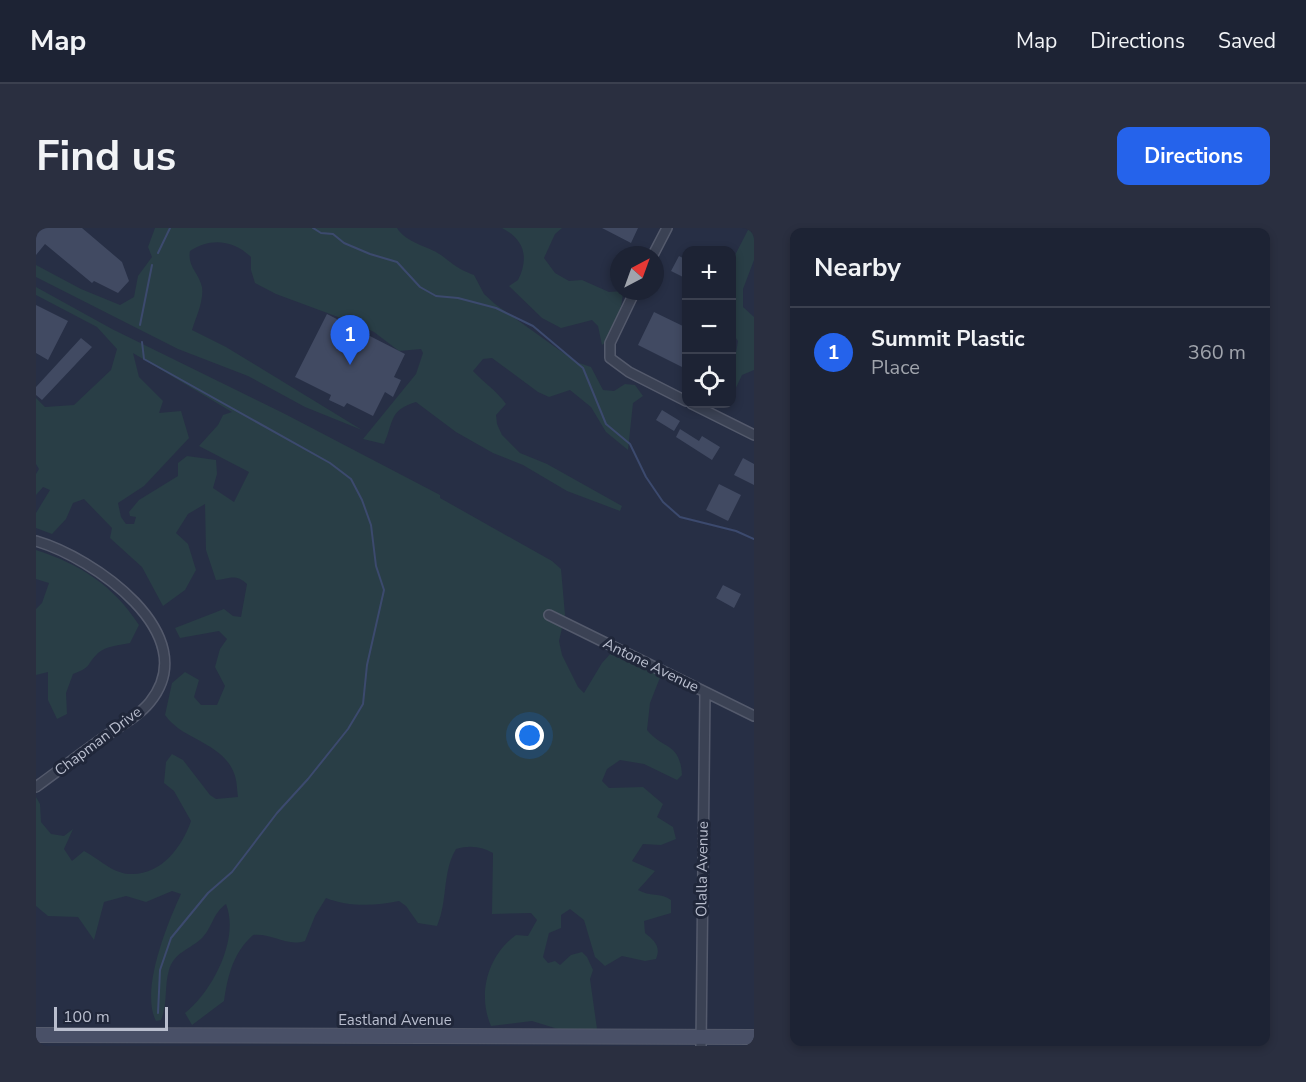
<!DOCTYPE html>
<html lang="en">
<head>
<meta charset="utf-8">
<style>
  :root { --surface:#1d2334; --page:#2a2f40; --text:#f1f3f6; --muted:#a0a4ac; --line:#3b404f; --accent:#2563eb }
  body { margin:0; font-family:"Nunito Sans",sans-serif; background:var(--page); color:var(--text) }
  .controls { position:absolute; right:18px; top:18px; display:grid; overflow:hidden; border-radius:12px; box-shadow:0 3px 9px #0003 }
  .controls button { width:54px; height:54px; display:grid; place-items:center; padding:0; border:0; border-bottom:2px solid var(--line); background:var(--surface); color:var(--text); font:30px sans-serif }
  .compass { position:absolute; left:574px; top:18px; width:54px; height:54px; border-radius:50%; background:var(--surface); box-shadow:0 3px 9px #0003; rotate:41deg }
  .scale { position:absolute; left:18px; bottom:15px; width:114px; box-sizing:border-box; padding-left:6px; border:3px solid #b9bece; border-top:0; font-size:16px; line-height:21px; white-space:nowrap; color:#b9bece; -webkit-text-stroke:4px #20273a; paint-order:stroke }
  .you { position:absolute; left:494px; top:508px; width:21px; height:21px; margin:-15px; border:4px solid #fff; border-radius:50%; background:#1a73e8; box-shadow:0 0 0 9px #1a73e833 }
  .badge { display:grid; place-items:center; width:39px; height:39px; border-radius:50%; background:var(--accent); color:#fff; font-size:20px; font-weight:700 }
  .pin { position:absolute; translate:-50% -50px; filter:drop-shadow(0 2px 3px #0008) }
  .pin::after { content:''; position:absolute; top:32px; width:21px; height:18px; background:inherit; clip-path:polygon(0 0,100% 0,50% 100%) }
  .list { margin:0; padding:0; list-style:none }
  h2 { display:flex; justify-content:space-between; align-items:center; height:78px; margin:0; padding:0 24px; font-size:26px }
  h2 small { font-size:20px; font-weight:400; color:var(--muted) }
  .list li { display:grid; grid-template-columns:39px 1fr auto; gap:18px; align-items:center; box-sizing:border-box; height:90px; padding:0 24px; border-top:2px solid var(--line) }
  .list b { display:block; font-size:22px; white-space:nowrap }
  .list p { margin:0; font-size:20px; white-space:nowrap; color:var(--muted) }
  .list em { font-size:20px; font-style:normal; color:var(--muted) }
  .icon { flex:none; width:33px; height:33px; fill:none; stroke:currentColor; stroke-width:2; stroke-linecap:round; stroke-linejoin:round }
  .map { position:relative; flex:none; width:718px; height:818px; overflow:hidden; border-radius:12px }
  header { display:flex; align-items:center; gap:36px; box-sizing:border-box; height:84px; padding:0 30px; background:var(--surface); border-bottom:2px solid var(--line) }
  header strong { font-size:28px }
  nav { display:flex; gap:33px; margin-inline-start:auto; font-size:21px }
  .intro { display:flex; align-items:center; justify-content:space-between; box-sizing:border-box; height:144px; padding:0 36px }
  h1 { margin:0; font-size:42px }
  .button { padding:15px 27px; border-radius:12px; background:var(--accent); color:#fff; font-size:21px; font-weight:700 }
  main { display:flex; gap:36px; padding:0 36px }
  aside { flex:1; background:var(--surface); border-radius:12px; box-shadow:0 3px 9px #0003 }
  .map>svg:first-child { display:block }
</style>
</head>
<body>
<header>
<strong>Map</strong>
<nav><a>Map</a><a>Directions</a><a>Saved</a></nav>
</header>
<div class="intro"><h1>Find us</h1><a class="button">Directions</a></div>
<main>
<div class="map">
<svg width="718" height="818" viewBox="0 0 718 818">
  <rect width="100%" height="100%" fill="#272f45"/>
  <!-- green -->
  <path fill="#293e46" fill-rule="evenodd" d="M 119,0 L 361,0 C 370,15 392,18 405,27 C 418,37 422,41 438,47 L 448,66 L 459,76 L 540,134 L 555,139 L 567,162 L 578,163 L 589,156 L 599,157 L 607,168 L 597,175 L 592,222 L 570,204 L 555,179 L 534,162 L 513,169 L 502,164 L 456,130 L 447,131 L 437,143 C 448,155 460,162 470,176 L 460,187 L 461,196 L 466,207 L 484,225 L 511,236 L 586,278 L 584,283 L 531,263 L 487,237 L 457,225 L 420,204 L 380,174 C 353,182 358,193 348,216 L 327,211 L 380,146 L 387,125 L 385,121 L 363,123 L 338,104 L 321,96 L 240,66 L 219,55 L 215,42 L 215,29 C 198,12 174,9 154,23 C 151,38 163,45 166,59 C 168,73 160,89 156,102 L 190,119 L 326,202 L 269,179 L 212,148 L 142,121 L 0,49 L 0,37 L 45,61 L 84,77 L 98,69 L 102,48 L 116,29 L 112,19 Z
    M 466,0 L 526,0 L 519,6 L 508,30 L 519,45 L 533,53 L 546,52 L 573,64 L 587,63 C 586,79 580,108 566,117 L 562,98 L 556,92 L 525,100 L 506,90 L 473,58 L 482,52 C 493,30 489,12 466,0 Z
    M 713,0 L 718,0 L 718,32 L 707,61 L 707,79 L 718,89 L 718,142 L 706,147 L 696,168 L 696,148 L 702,113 L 696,105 L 696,33 Z
    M 0,59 L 76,101 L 249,186 L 404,267 L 404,270 L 516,333 L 525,341 L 529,387 L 523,413 L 526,427 L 542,459 L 548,465 L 566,435 L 576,424 L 625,447 L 614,475 L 611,502 C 627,522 644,514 646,547 L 641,552 L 608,536 L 584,532 L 571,541 L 566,553 L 573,560 L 607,559 L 627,576 L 621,589 L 637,599 L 640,611 L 625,617 L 607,616 L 596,633 L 619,643 L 602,662 C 614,669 624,664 635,672 L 635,685 L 608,693 L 609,705 C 619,713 625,719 620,731 L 609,733 L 586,728 L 569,738 L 559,729 L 548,692 L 534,681 L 525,687 L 525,700 L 513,705 L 507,729 L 512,735 L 519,733 L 524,737 L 535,727 L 546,724 L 551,729 L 557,742 L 554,751 L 561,801 L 522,801 L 496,793 L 455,798 C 441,766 452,727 480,707 L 492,708 L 501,692 L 495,685 L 456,686 L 457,625 C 445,618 433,617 420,621 C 406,644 412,673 401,698 L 382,695 L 370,678 L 363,673 C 340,678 312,679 290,670 L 279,688 L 269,713 C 250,719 237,705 217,707 C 197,725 192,747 188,773 L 156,797 L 149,785 C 176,764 204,711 190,676 C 177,685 176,700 166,710 C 155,721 138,724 133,742 C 128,759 132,775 125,792 L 120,793 C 104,763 131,696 145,666 L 136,663 L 110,674 L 90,668 L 68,674 L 58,712 L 42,689 L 12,688 L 0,678 L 0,569 L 4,576 L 5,594 L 15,606 L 28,608 L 37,601 L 28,621 L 36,633 L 48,623 C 62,630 76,645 93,646 C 125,648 146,619 155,593 L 138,563 L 128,555 L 130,534 L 136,526 L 147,532 L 174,567 L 180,571 L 202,569 C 201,562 201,552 198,545 C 186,514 146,512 129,487 L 136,455 L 149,444 L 163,452 L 158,469 L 165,477 L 181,477 L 189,458 L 179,439 L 184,421 L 191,411 L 183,403 L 144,410 L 139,400 L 188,381 L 197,388 L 205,389 L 211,356 C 199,345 194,351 180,352 L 170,322 L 169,276 L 152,286 L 140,305 L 152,316 L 160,342 L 149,362 L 127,378 L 106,339 L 74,310 L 76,300 L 48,271 L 37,275 L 30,291 L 16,306 L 0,300 L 0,285 L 14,262 L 7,259 L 0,267 L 0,246 L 3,241 L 0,236 L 0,170 L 9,179 L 38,177 L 75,142 L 81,121 L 61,99 L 0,67 ZM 97,125 L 196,184 L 187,187 L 182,197 L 163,218 L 213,244 L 198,274 L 177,260 L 181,246 L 180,232 L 151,228 L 142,235 L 142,248 L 103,272 L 93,284 L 94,288 L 100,289 L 98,296 L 90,296 L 85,289 L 82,275 L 108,258 L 153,210 L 145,183 L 123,185 L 127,173 L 103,149 Z
    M 0,322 C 44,336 78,358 103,397 L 94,415 C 84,417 70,418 62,425 C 50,437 56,439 37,446 L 30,465 L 31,486 L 21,491 L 12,472 L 12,444 L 0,447 L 0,381 L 6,375 L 13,355 L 0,351 Z"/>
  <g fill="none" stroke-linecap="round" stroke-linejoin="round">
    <!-- stream -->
    <path stroke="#3c4a6e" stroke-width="2" d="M 277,0 L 285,5 L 297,6 L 308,15 L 334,26 L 361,34 L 384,59 L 400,68 L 422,70 L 460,80 L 497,98 L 547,140 L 570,196 L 594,216 L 610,249 L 627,274 L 644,289 L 700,303 L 718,311
      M 122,25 L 134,0
      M 104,97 L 116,37
      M 106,114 L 108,131 L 294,235 L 315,251 L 326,272 L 335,297 L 340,338 L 348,362 L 331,437 L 327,476 L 312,501 L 272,551 L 241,585 L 196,644 L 172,665 L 135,710 L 124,742 L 122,785"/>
  </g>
  <!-- building -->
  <path fill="#414a62" d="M 0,0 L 46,0 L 86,34 L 93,53 L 82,65 L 58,53 L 56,55 L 9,16 L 0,27 Z
    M 566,0 L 602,0 L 595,15 Z
    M 643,28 L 651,32 L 651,51 L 635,43 Z
    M 0,77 L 32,93 L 12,132 L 0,125 Z
    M 618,84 L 651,100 L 648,140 L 602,117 Z
    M 291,86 L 369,126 L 358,149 L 365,152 L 357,169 L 349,164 L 337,188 L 311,175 L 308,179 L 293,172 L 295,167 L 259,149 Z
    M 45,110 L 56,119 L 6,172 L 0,167 L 0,159 Z
    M 626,182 L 644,193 L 638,203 L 620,192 Z
    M 644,201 L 663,213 L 666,208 L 684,219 L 676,232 L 640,209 Z
    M 707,230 L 718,236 L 718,257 L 698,247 Z
    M 683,256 L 705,267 L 692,293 L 670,282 Z
    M 687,357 L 705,366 L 698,380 L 680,370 Z"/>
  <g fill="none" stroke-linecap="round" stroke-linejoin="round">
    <defs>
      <path id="street" d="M 617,27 L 631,0
        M 599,63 L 574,115 L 574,130 L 593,144 L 650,173
        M 656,176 L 718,207
        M 0,313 C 56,329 169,406 114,474 C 102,489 82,499 67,510 C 44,526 22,543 0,559
        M 513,387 L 718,488
        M 665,818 L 669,464"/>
      <path id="secondary" d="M 0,807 L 718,809"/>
    </defs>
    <!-- street casing -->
    <use href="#street" stroke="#545a6c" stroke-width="12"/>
    <!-- secondary casing -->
    <use href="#secondary" stroke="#545a6c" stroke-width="16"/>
    <!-- street -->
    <use href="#street" stroke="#3b4254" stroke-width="9"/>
    <!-- secondary -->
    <use href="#secondary" stroke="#495067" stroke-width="14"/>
  </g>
  <g text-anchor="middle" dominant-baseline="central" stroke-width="6" stroke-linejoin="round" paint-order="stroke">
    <!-- street labels -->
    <g font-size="15" fill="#b9bece" stroke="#20273a">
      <text transform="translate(615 437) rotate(26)">Antone Avenue</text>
      <text transform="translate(62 513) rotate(-37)">Chapman Drive</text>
      <text transform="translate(666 641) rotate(-89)">Olalla Avenue</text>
      <text x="359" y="792">Eastland Avenue</text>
    </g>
  </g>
</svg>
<div class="controls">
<button>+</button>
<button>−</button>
<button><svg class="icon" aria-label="locate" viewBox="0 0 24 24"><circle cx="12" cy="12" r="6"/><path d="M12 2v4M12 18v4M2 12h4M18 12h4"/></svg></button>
</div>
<svg class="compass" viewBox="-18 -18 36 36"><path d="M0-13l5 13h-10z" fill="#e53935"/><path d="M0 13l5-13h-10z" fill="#a0a4ac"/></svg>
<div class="scale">100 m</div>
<div class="you"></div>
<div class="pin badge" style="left:314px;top:137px">1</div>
</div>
<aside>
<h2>Nearby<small></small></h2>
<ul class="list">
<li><span class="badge">1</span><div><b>Summit Plastic</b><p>Place</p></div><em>360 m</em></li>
</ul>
</aside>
</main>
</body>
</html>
